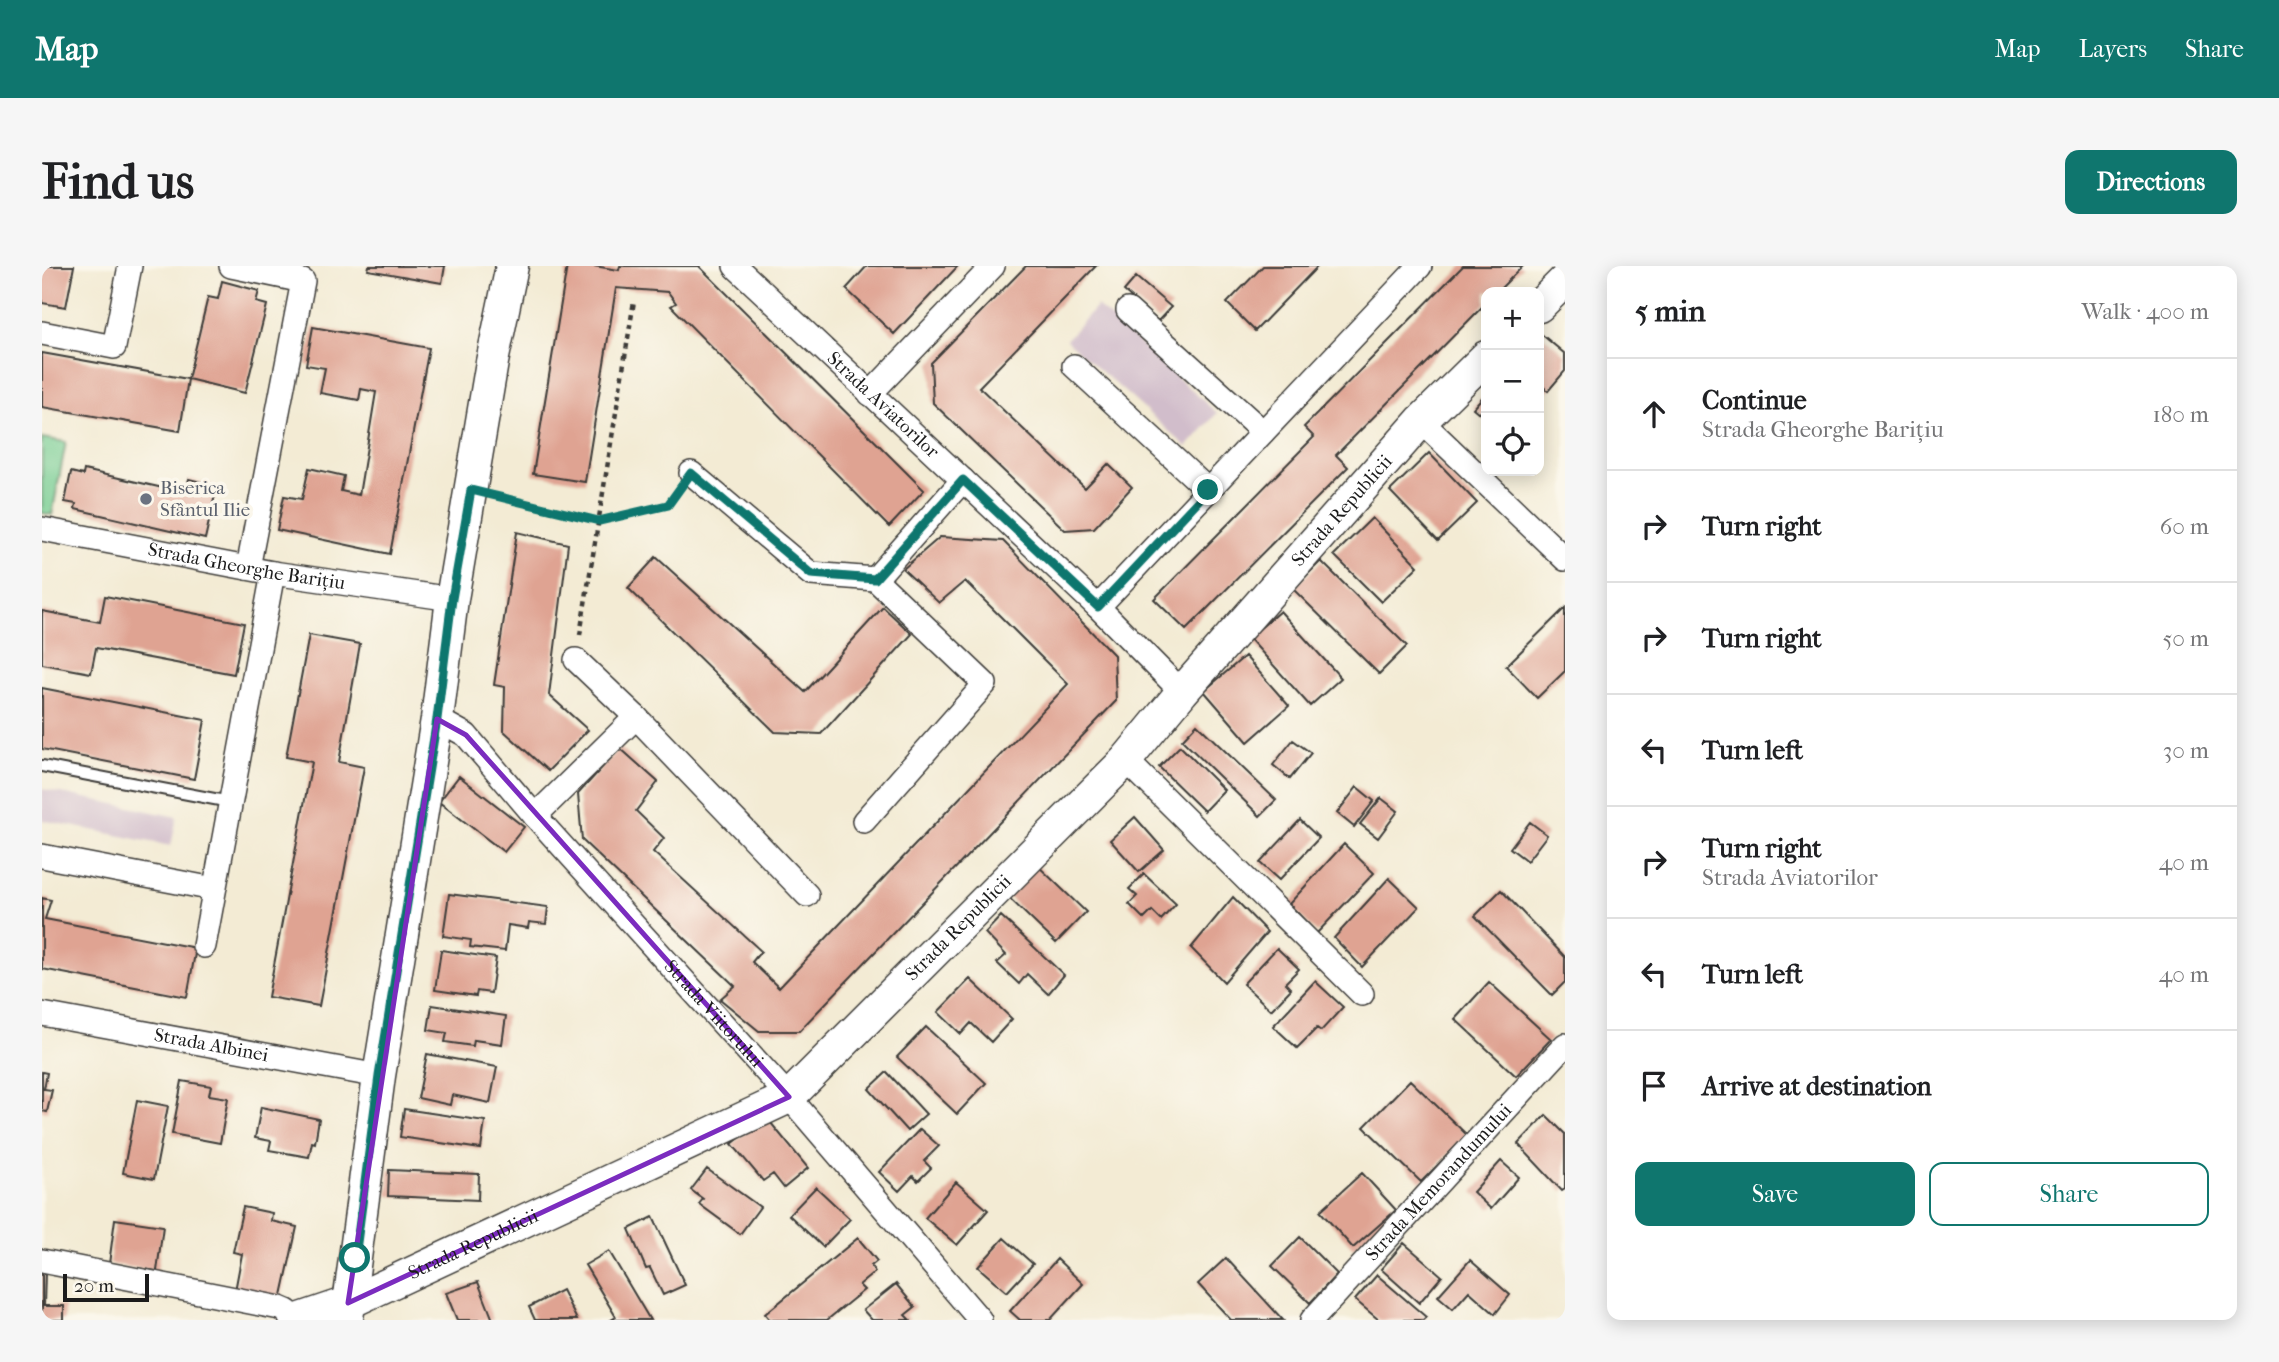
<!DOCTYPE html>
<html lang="en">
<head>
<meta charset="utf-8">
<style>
  :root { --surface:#fff; --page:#f6f6f6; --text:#202124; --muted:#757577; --line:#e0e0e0; --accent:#0f766e }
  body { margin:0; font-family:"IM FELL French Canon",serif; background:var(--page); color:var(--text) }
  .controls { position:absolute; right:21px; top:21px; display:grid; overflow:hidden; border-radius:14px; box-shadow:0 4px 18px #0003 }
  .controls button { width:63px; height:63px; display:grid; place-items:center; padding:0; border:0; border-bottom:2px solid var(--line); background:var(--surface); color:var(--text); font:35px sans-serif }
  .scale { position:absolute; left:21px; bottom:18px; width:86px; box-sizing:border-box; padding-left:7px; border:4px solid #1c1c1c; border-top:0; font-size:19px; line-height:24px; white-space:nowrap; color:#1c1c1c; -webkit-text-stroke:5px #fbf7ec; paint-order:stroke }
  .stop { position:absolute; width:21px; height:21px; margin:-16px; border:5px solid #0f766e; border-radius:50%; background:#fff }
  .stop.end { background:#0f766e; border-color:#fff; box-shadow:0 2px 7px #0008 }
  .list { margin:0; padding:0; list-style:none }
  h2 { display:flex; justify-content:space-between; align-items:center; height:91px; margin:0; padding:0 28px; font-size:30px }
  h2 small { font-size:23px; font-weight:400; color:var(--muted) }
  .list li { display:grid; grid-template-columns:46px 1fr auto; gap:21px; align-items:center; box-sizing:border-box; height:112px; padding:0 28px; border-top:2px solid var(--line) }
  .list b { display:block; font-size:26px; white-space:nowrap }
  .list p { margin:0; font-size:23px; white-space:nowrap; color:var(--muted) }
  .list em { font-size:23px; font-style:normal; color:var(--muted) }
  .actions { display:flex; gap:14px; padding:21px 28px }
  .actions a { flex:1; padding:16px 0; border:2px solid var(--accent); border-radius:14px; text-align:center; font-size:24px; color:var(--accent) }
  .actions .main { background:var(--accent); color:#fff }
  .icon { flex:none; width:38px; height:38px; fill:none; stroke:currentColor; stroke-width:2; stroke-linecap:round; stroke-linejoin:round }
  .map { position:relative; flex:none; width:1523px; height:1054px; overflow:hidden; border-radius:14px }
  header { display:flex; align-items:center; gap:42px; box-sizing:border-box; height:98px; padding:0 35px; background:var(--accent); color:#fff }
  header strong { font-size:33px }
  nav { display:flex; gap:38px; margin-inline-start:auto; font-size:24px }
  .intro { display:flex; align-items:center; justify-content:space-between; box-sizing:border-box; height:168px; padding:0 42px }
  h1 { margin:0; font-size:49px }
  .button { padding:18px 32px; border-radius:14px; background:var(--accent); color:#fff; font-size:24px; font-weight:700 }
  main { display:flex; gap:42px; padding:0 42px }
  aside { flex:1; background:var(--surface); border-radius:14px; box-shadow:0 4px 18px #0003 }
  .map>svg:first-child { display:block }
</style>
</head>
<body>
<header>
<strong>Map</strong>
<nav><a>Map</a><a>Layers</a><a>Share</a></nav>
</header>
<div class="intro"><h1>Find us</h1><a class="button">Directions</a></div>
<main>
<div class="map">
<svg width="1523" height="1054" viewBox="0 0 1523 1054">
  <rect width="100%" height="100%" fill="#fbf7ec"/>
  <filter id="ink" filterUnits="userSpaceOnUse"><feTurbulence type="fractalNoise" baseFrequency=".0143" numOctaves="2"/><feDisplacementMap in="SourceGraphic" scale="14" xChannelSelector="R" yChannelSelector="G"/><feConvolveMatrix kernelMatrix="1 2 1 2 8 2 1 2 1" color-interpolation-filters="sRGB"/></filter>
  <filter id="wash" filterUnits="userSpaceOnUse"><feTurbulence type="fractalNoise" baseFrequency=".00686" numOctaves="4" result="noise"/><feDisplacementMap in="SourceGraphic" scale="28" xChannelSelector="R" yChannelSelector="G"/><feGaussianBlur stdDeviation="1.57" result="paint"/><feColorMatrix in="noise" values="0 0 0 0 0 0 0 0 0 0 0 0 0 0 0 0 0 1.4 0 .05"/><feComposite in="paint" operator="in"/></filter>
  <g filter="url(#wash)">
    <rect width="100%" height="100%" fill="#f3ebd4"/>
    <!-- industrial -->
    <path fill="#d1bdcb" d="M 1055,40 L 1175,147 L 1145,181 L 1024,74 Z
      M 0,523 L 135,551 L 129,580 L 0,554 Z"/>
    <!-- green -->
    <path fill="#74cc91" stroke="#487456" stroke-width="2" d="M 0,172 L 24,176 L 10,249 L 0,247 Z"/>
    <g id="blocks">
      <!-- building -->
      <path fill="#dfa392" d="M 0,0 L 32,0 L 24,41 L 0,37 Z
        M 327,0 L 403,0 L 400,17 L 326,4 Z
        M 525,0 L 552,0 L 577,4 L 578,0 L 657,0 L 882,224 L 847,261 L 629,40 L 634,37 L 626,26 L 574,22 L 543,216 L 491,208 Z
        M 825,0 L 916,0 L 852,68 L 804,23 Z
        M 984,0 L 1054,0 L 937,121 L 1043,222 L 1066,198 L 1090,221 L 1052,262 L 1023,264 L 891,137 L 889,97 Z
        M 1221,0 L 1276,0 L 1213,65 L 1185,37 Z
        M 1421,0 L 1481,0 L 1455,26 L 1444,26 L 1444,37 L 1294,189 L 1306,201 L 1144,364 L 1112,333 L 1272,171 L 1262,161 Z
        M 1094,11 L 1129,41 L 1116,55 L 1082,25 Z
        M 180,15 L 217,25 L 214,36 L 225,39 L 203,127 L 146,113 L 138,165 L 0,141 L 0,87 L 146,113 L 166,31 L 176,33 Z
        M 271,61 L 387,82 L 348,288 L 235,264 L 242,230 L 260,233 L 267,202 L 302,210 L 299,225 L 317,229 L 334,126 L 319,123 L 317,134 L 278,127 L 283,102 L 264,99 Z
        M 1498,67 L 1523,88 L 1523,105 L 1506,125 L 1497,117 Z
        M 1444,127 L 1444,153 L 1431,142 Z
        M 1387,187 L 1435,237 L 1396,275 L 1348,225 Z
        M 42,204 L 143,227 L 147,213 L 175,220 L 163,273 L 33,243 L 34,238 L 23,236 L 29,206 L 41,209 Z
        M 1330,252 L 1376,300 L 1339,336 L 1292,289 Z
        M 475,266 L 526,278 L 507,429 L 546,464 L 506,505 L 462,465 L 463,421 L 452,419 Z
        M 898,271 L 961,275 L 1072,389 L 1074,435 L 757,765 L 717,765 L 678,733 L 693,720 L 540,574 L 536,528 L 578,482 L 616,516 L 594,545 L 622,572 L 611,586 L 719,685 L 710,696 L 737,722 L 1026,418 L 923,315 L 897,337 L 861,303 Z
        M 614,291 L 763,426 L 841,341 L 870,368 L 779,468 L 733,466 L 586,322 Z
        M 1279,295 L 1365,380 L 1337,408 L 1251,323 Z
        M 63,330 L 202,357 L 192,408 L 54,382 L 49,407 L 0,398 L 0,345 L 58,356 Z
        M 1523,342 L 1523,405 L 1495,432 L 1464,400 Z
        M 1238,345 L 1299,412 L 1268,440 L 1207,372 Z
        M 267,369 L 318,378 L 297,496 L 322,501 L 277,740 L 226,731 L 270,496 L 244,491 Z
        M 1203,390 L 1247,440 L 1206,476 L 1162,425 Z
        M 0,422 L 163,454 L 152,513 L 0,483 Z
        M 1155,458 L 1234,534 L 1218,550 L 1140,474 Z
        M 1251,474 L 1269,487 L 1248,513 L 1231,499 Z
        M 1138,480 L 1182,524 L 1162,545 L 1117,501 Z
        M 417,510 L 482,561 L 462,586 L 397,536 Z
        M 1315,521 L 1332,535 L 1312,561 L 1295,547 Z
        M 1339,532 L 1356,545 L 1336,572 L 1318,558 Z
        M 1093,551 L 1122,584 L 1097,606 L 1068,574 Z
        M 1258,554 L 1277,572 L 1237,614 L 1218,597 Z
        M 1488,556 L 1505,569 L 1485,595 L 1468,582 Z
        M 1302,578 L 1332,607 L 1275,667 L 1247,638 Z
        M 992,596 L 1044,646 L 1014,677 L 962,627 Z
        M 1102,608 L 1134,638 L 1119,654 L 1110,645 L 1102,653 L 1087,638 L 1095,630 L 1087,623 Z
        M 1347,612 L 1377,641 L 1320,701 L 1292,672 Z
        M 1459,624 L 1523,691 L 1523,716 L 1510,729 L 1433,650 Z
        M 407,628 L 506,641 L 504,658 L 487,656 L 486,662 L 466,659 L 463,685 L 428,681 L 429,674 L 401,670 Z
        M 1191,631 L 1225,666 L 1182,716 L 1149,682 Z
        M 0,632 L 9,634 L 3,653 L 154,682 L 145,731 L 0,703 Z
        M 959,650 L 1022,709 L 1006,728 L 985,708 L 977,718 L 955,697 L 964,689 L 943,667 Z
        M 1235,682 L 1257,703 L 1243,717 L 1249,723 L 1229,744 L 1201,718 Z
        M 399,684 L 454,692 L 449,727 L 435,725 L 434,730 L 393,724 Z
        M 928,713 L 970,753 L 949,776 L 929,757 L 919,768 L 896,746 Z
        M 1273,715 L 1301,741 L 1279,765 L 1275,762 L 1255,782 L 1231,760 Z
        M 1447,716 L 1509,773 L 1474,810 L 1413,753 Z
        M 390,739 L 464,750 L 460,778 L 432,774 L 431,780 L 403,776 L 405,767 L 386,764 Z
        M 884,761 L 944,817 L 915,848 L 855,791 Z
        M 385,788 L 455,801 L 448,837 L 410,829 L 408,839 L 376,832 Z
        M 0,806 L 5,807 L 2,823 L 10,824 L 5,846 L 0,845 Z
        M 845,806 L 884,848 L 865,865 L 827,823 Z
        M 1368,814 L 1425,869 L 1379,916 L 1322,861 Z
        M 140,815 L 169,820 L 167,829 L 186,832 L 178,877 L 130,868 Z
        M 95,834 L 126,840 L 112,913 L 81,907 Z
        M 219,841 L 277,853 L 273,877 L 270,876 L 267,891 L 227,884 L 229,875 L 213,872 Z
        M 362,843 L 443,855 L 439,883 L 358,871 Z
        M 1504,849 L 1523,868 L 1523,923 L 1520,925 L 1476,878 Z
        M 724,851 L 766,902 L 742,922 L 731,908 L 721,915 L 690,878 Z
        M 878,863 L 897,880 L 882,895 L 889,902 L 876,915 L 871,910 L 857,925 L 837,906 Z
        M 1459,895 L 1477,911 L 1449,943 L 1431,926 Z
        M 665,903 L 718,941 L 698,968 L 657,938 L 661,933 L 649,924 Z
        M 347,904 L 437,908 L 436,934 L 346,930 Z
        M 1320,907 L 1354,944 L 1311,982 L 1278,945 Z
        M 914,916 L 946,944 L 915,979 L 883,952 Z
        M 774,921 L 808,953 L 781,981 L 747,949 Z
        M 201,941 L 230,947 L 229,955 L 255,961 L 239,1034 L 193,1025 L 200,988 L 191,986 Z
        M 611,951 L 643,1019 L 621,1029 L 608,1002 L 604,1003 L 587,963 Z
        M 73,953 L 121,960 L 115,1005 L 67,998 Z
        M 1258,971 L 1295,1008 L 1268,1037 L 1230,1000 Z
        M 816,972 L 835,995 L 829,1000 L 833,1006 L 817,1019 L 822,1024 L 785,1054 L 728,1054 L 723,1048 Z
        M 962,972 L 991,998 L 965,1026 L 936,1001 Z
        M 1362,977 L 1400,1010 L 1377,1037 L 1339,1003 Z
        M 567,985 L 608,1054 L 569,1054 L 574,1051 L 543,999 Z
        M 1184,992 L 1241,1054 L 1189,1054 L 1156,1018 Z
        M 1015,993 L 1041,1018 L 1008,1054 L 978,1054 L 968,1045 Z
        M 1428,994 L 1468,1029 L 1453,1048 L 1427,1025 L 1411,1043 L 1396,1030 Z
        M 0,1005 L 3,1005 L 2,1040 L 22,1040 L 22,1054 L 0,1054 Z
        M 1335,1009 L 1384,1051 L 1381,1054 L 1337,1054 L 1313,1034 Z
        M 436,1016 L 451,1054 L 415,1054 L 404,1027 Z
        M 854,1018 L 873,1041 L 863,1049 L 868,1054 L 830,1054 L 821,1044 Z
        M 520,1024 L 535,1054 L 493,1054 L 487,1041 Z"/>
    </g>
  </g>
  <g filter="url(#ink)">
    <use href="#blocks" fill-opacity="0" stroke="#3c3b38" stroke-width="2"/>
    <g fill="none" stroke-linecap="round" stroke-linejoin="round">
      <defs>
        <path id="lane" d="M 0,500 L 188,536"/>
        <g id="street">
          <path d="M 189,0 L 261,15 L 206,302"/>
          <path id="s1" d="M 693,0 L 1056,341 L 1140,426"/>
          <path d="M 1086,44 L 1221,166"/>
          <path d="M 0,67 L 72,81 L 88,0"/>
          <path d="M 1032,100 L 1166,224"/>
          <path d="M 828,128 L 951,0"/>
          <path d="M 1379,155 L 1523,293"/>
          <path d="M 649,207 L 769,308 L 833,313 L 943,418 L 822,555"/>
          <path id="s2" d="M 0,263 L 231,307 L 410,333"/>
          <path d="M 833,313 L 921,214"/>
          <path d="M 1056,341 L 1378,0"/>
          <path d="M 534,394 L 594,451 L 765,629"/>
          <path id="s3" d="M 395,453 L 424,469 L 493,550 L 747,831 L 938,1054"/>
          <path d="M 1084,494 L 1320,728"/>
          <path d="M 493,550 L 594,451"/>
          <path d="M 0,590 L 172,623"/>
          <path d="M 162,680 L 231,307"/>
          <path id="s4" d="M 0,748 L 337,810"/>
          <path d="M 0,995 L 238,1042 L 245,1045 L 249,1054"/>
          <path id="s5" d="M 1270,1054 L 1523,779"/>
        </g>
        <g id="secondary">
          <path d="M 1497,40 L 1523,14"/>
          <path d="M 305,1053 L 337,810 L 395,453 L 410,333 L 450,96 L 470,0"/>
          <path id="s6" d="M 256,1054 L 306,1037 L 747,831 L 1084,494 L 1140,426 L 1379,155 L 1444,91"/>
        </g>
      </defs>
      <!-- lane casing -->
      <use href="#lane" stroke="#3c3b38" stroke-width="14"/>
      <!-- street casing -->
      <use href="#street" stroke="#3c3b38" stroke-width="26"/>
      <!-- secondary casing -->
      <use href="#secondary" stroke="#3c3b38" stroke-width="35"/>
      <!-- path -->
      <path stroke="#3c3b38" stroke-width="4.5" stroke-dasharray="5 5" stroke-linecap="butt" d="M 457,231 L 557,255 L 626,239 L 634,228
        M 538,369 L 592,35"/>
      <!-- lane -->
      <use href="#lane" stroke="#fff" stroke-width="10"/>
      <!-- street -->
      <use href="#street" stroke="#fff" stroke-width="23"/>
      <!-- secondary -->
      <use href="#secondary" stroke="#fff" stroke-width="32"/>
    </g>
  </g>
  <g fill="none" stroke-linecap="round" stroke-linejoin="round" filter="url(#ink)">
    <!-- route -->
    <path stroke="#0f766e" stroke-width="9" d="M 313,992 L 337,810 L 395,453 L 410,333 L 429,224 L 557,255 L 626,239 L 649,207 L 769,308 L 833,313 L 921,214 L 1056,341 L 1166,224"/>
  </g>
  <!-- marked area -->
  <path fill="none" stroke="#7b2cbf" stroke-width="5" stroke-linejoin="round" d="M 395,453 L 424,469 L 747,831 L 306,1037 Z"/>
  <!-- markers -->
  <circle fill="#6b7280" stroke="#fbf7ec" stroke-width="2.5" cx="104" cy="233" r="7"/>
  <g text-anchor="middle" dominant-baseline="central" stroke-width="7" stroke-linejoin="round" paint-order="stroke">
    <!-- street labels -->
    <g font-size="19" fill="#1c1c1c" stroke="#fbf7ec">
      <text stroke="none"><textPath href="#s1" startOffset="203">Strada Aviatorilor</textPath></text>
      <text stroke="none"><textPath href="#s6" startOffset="1346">Strada Republicii</textPath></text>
      <text stroke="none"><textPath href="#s2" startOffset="208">Strada Gheorghe Barițiu</textPath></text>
      <text stroke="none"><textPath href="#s6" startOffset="779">Strada Republicii</textPath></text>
      <text stroke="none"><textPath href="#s3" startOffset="406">Strada Viitorului</textPath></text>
      <text stroke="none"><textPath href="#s4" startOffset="172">Strada Albinei</textPath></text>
      <text stroke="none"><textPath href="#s5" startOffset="187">Strada Memorandumului</textPath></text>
      <text stroke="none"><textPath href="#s6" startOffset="191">Strada Republicii</textPath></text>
    </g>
    <!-- worship labels -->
    <g font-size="19" fill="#5b616d" stroke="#fbf7ec" text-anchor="start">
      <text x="118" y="222">Biserica<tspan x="118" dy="22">Sfântul Ilie</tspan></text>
    </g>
  </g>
</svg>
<div class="controls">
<button>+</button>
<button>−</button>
<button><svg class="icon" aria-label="locate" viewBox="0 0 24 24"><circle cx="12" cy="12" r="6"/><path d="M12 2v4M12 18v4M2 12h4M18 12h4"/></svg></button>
</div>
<div class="scale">20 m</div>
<div class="stop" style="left:313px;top:992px"></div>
<div class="stop end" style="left:1166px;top:224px"></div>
</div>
<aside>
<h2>5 min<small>Walk · 400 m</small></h2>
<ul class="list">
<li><svg class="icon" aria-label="ahead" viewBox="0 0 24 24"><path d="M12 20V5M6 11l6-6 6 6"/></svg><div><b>Continue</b><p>Strada Gheorghe Barițiu</p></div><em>180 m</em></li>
<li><svg class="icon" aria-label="right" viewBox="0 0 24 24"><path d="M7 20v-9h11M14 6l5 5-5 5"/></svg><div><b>Turn right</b></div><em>60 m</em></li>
<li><svg class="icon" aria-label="right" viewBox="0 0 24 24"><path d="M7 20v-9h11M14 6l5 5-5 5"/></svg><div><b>Turn right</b></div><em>50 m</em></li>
<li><svg class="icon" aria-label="left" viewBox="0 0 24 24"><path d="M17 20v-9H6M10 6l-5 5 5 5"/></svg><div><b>Turn left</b></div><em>30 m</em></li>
<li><svg class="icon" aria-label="right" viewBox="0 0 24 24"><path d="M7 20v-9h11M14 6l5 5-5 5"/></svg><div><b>Turn right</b><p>Strada Aviatorilor</p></div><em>40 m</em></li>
<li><svg class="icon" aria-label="left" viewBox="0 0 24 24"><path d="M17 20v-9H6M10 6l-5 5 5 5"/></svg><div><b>Turn left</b></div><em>40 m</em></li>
<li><svg class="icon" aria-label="arrive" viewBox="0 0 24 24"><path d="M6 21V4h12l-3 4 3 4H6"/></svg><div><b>Arrive at destination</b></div></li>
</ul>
<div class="actions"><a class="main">Save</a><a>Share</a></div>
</aside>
</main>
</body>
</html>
